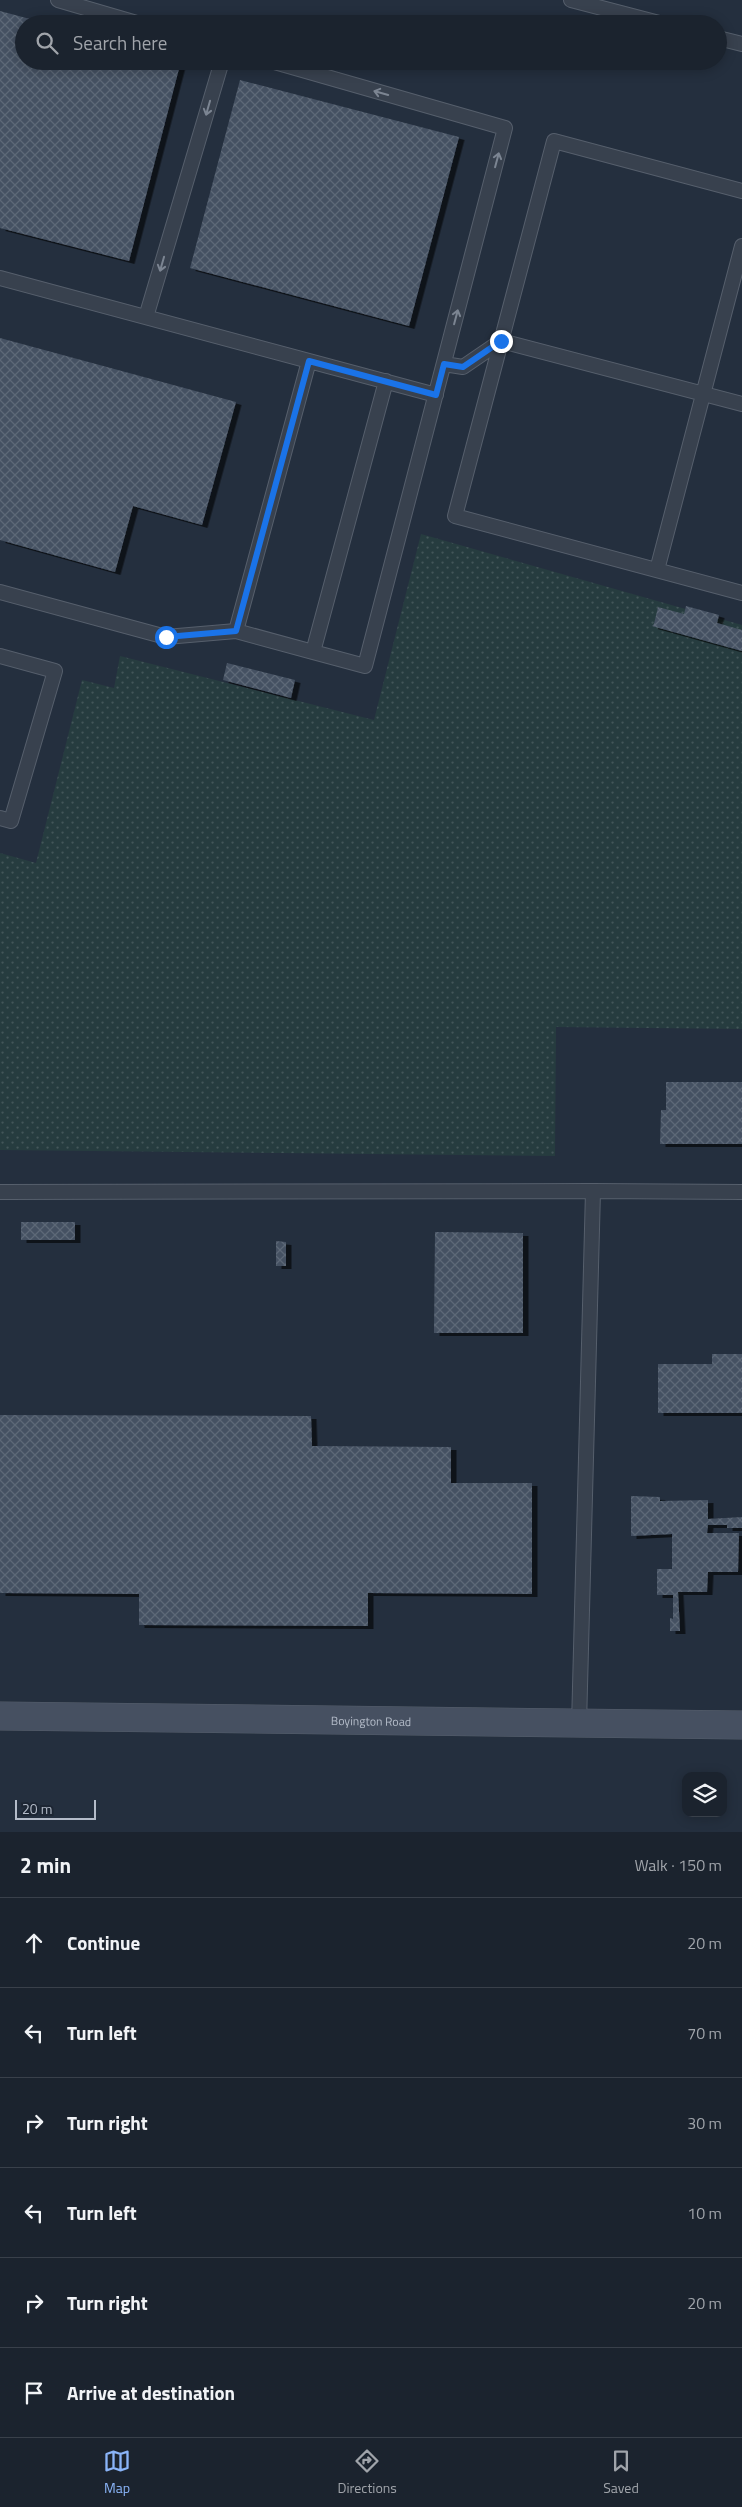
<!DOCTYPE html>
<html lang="en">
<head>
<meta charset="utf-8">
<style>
  :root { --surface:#1b232e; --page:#242b36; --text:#f1f3f6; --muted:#a0a4aa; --line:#39404a; --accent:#8ab4f8 }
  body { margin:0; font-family:"Titillium Web",sans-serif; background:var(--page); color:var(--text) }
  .controls { position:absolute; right:15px; bottom:15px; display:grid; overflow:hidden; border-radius:10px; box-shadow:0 2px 12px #0003 }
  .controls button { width:45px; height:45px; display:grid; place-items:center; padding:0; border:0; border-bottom:1px solid var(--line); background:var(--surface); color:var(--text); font:25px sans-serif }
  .scale { position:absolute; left:15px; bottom:12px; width:81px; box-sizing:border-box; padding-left:5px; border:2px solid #b4bcc9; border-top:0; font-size:14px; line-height:18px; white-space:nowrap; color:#b4bcc9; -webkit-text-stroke:4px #1d2633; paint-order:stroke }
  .stop { position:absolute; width:15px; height:15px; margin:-11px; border:4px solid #1a73e8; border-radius:50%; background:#fff }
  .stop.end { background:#1a73e8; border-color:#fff; box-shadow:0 1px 5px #0008 }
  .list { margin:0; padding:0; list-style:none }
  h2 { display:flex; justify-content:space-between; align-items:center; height:65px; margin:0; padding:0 20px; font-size:21px }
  h2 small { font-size:16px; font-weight:400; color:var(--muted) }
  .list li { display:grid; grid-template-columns:32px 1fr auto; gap:15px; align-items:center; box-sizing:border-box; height:90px; padding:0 20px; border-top:1px solid var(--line) }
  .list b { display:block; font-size:19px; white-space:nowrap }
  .list em { font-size:16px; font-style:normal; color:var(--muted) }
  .icon { flex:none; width:28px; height:28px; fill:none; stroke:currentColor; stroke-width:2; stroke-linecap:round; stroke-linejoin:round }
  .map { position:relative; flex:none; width:742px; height:1832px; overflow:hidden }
  .search { position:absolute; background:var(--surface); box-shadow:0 2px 12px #0003; left:15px; right:15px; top:15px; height:55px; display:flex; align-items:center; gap:12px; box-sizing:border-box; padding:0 18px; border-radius:28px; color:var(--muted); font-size:19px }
  .sheet { height:605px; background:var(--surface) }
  nav { display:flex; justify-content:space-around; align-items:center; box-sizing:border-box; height:70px; border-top:1px solid var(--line); background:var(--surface); font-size:14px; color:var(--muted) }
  nav a { display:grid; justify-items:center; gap:2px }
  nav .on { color:var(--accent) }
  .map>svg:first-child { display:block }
</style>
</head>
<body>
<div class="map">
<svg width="742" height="1832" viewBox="0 0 742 1832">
  <defs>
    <pattern id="grass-dots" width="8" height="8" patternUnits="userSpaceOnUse" patternTransform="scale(1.25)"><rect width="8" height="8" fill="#263c3f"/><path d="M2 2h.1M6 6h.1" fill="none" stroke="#435659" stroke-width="1.8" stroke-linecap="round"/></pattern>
    <pattern id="building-cross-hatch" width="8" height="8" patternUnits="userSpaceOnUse" patternTransform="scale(1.25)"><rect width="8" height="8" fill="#455162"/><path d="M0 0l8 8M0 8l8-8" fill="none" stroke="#5d6877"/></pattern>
    <filter id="shadow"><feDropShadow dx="5.5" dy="3" stdDeviation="0" flood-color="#0009"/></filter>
  </defs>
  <rect width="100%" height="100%" fill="#242f3e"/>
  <!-- grass -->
  <path fill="url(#grass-dots)" d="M 421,534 L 742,625 L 742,1029 L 556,1027 L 555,1156 L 0,1150 L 0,853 L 36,863 L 82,680 L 114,688 L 120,656 L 374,720 Z"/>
  <!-- building -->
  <path fill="url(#building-cross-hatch)" filter="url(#shadow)" d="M 0,11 L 45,23 L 24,24 L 24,61 L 181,61 L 129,261 L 0,228 Z
    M 240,80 L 459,137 L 409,326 L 190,268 Z
    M 0,338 L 236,402 L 202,525 L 133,506 L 115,572 L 0,540 Z
    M 686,606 L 719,615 L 717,623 L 742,630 L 742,651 L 652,626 L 654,624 L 658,607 L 684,614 Z
    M 227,663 L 295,680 L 291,698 L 223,680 Z
    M 666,1082 L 742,1082 L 742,1144 L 660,1144 L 661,1110 L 666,1110 Z
    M 21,1222 L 75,1222 L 75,1240 L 21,1240 Z
    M 435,1232 L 523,1233 L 523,1333 L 434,1333 Z
    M 276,1241 L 286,1242 L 286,1266 L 276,1266 Z
    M 712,1354 L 742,1354 L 742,1413 L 658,1413 L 658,1364 L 712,1364 Z
    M 0,1415 L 311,1416 L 312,1446 L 451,1447 L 451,1483 L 532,1483 L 532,1594 L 368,1593 L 368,1626 L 139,1625 L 139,1594 L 0,1593 Z
    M 631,1496 L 660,1497 L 660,1501 L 708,1500 L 708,1519 L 742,1517 L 742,1528 L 727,1528 L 727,1525 L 708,1525 L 707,1533 L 739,1533 L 738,1572 L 708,1572 L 707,1592 L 678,1592 L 680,1631 L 670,1631 L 670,1618 L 673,1619 L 673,1595 L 657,1595 L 657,1569 L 672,1569 L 672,1534 L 631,1536 Z"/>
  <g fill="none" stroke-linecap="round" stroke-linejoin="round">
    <defs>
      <path id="lane" d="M 58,0 L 140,24
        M 571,0 L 663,24
        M 718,38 L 742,44
        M 271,61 L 505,128 L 365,666 L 313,652
        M 742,191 L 554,141 L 455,516 L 742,593
        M 0,278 L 436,395
        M 146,317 L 222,61
        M 309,361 L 236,631 L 313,652 L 386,381
        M 444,364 L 463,367 L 501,341 L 742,404
        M 657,570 L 742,246
        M 0,592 L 166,637 L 236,631
        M 0,656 L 55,671 L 11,821 L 0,818
        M 593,1191 L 742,1192
        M 0,1192 L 593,1191 L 579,1725"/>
      <g id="secondary">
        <path id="s1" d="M 0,1716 L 742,1725"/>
      </g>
    </defs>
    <!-- lane casing -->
    <use href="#lane" stroke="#565f6c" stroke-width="16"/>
    <!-- secondary casing -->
    <use href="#secondary" stroke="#565f6c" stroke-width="29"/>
    <!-- lane -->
    <use href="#lane" stroke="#38414e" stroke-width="14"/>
    <!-- secondary -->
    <use href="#secondary" stroke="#465061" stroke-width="28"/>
  </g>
  <!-- one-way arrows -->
  <defs><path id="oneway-shaft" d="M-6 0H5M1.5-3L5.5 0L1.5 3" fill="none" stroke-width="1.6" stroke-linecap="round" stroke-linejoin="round" transform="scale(1.25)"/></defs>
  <g stroke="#7c8592">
    <use href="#oneway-shaft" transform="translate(381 93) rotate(-164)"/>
    <use href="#oneway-shaft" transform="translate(208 108) rotate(106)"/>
    <use href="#oneway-shaft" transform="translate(497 160) rotate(-75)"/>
    <use href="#oneway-shaft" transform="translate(162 264) rotate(106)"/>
    <use href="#oneway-shaft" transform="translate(456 317) rotate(-75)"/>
  </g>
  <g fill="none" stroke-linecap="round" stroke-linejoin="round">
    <!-- route -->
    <path stroke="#1a73e8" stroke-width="6" d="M 166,637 L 236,631 L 309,361 L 436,395 L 444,364 L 463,367 L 501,341"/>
  </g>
  <g text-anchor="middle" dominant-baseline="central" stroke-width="5" stroke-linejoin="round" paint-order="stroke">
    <!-- street labels -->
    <g font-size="12" fill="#b4bcc9" stroke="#1d2633">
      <text stroke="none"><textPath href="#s1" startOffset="371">Boyington Road</textPath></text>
    </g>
  </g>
</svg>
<div class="controls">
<button><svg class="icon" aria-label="layers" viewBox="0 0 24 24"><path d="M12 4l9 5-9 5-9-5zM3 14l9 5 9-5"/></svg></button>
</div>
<div class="scale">20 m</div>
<div class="stop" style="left:166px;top:637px"></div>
<div class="stop end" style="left:501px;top:341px"></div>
<div class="search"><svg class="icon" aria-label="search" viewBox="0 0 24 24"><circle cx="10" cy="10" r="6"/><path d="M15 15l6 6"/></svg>Search here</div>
</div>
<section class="sheet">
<h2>2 min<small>Walk · 150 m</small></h2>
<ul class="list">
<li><svg class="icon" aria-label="ahead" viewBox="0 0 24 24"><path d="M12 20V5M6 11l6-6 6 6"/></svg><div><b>Continue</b></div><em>20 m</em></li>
<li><svg class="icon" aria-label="left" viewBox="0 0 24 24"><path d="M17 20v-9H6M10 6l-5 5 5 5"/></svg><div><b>Turn left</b></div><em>70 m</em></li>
<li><svg class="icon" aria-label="right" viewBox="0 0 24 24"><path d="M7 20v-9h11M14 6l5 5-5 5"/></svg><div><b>Turn right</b></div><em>30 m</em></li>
<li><svg class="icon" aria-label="left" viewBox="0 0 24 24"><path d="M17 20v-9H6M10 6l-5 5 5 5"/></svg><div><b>Turn left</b></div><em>10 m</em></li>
<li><svg class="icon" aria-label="right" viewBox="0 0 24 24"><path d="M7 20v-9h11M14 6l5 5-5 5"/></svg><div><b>Turn right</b></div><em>20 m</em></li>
<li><svg class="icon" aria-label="arrive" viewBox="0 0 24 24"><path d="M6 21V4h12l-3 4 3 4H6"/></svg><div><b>Arrive at destination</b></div></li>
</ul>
</section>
<nav>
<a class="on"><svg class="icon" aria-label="map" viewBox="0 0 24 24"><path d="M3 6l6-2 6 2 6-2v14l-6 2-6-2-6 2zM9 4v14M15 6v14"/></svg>Map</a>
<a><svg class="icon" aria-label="directions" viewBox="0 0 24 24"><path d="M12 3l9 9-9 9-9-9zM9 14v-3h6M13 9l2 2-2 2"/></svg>Directions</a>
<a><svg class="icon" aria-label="saved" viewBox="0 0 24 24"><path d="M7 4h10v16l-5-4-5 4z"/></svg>Saved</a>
</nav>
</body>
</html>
